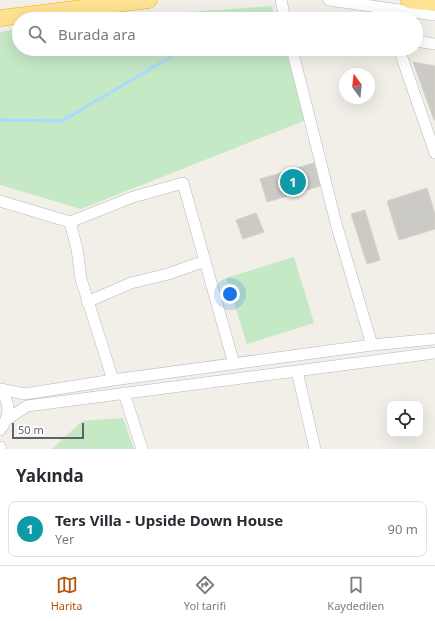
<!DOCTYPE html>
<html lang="tr">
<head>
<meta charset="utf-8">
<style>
  :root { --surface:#fff; --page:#f7f7f7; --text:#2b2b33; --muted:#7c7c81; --line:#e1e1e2; --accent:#b45309 }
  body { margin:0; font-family:"Noto Sans",sans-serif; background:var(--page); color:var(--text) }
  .controls { position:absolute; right:12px; bottom:12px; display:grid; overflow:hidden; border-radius:8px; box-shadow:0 4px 16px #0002 }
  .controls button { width:36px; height:36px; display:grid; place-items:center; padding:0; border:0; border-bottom:1px solid var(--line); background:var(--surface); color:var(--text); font:20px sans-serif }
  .compass { position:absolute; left:339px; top:68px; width:36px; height:36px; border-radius:50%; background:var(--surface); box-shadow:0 4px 16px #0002; rotate:345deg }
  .scale { position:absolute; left:12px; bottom:10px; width:72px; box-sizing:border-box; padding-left:4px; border:2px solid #5f6368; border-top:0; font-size:11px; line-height:14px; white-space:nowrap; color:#5f6368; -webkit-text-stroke:3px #fff; paint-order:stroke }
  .you { position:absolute; left:230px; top:294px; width:14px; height:14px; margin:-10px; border:3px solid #fff; border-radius:50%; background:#1a73e8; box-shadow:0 0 0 6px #1a73e833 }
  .badge { display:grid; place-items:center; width:26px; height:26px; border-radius:50%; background:var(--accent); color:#fff; font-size:13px; font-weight:700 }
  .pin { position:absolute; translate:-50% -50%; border:2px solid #fff; box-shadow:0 1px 4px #0006 }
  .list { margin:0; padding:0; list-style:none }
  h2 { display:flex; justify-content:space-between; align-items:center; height:52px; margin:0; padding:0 16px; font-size:17px }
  h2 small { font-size:13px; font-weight:400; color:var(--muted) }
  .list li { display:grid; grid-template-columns:26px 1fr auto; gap:12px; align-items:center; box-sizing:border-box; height:56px; margin:0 8px 8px; padding:0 8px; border:1px solid var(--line); border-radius:8px }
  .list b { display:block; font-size:15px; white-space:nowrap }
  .list p { margin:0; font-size:13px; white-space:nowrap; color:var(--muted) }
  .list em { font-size:13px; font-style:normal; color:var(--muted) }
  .icon { flex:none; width:22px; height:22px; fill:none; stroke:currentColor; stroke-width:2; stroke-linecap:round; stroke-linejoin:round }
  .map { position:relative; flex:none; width:435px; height:449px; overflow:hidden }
  .search { position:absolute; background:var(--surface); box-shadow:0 4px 16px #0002; left:12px; right:12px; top:12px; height:44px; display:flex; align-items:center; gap:10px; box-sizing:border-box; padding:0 14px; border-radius:22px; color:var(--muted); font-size:15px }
  .sheet { height:116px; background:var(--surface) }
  nav { display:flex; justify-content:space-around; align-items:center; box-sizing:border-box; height:56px; border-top:1px solid var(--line); background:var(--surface); font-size:11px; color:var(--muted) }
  nav a { display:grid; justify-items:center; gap:2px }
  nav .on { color:var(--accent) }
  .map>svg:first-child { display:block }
</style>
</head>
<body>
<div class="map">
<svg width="435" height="449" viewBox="0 0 435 449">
  <rect width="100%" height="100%" fill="#f1efe8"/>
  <!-- green -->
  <path fill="#c5e8c5" d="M 272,6 L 275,19 L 88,19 Z
    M 19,29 L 19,49 L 285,49 L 306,120 L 81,209 L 0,185 L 0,32 Z
    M 294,257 L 314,323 L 247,344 L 226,278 Z
    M 123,418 L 134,449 L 52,449 L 82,421 Z"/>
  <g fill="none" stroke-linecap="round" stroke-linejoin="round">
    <!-- stream -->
    <path stroke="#aadaff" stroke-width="3" d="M 0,120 L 62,121 L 184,49"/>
  </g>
  <!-- building -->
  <path fill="#cccac5" stroke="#d6d1c6" d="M 413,62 L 435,66 L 435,120 L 434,120 Z
    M 314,163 L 320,186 L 267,202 L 260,179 Z
    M 427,188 L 435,214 L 435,229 L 399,240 L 387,201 Z
    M 365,210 L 380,260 L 367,264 L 351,214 Z
    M 256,213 L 264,232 L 243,239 L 236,220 Z"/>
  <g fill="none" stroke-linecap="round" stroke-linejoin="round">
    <defs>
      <path id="minor" d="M 281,0 L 285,19
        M 329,0 L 435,15
        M 416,41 L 435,44
        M 292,49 L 337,227 L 372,345
        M 399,49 L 435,153
        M 0,201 L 70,222 L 133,197 L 183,183 L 234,364
        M 70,222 L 77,249 L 81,279 L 113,380
        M 87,302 L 131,283 L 168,274 L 205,261
        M 297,371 L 315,449
        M 0,389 L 25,394 L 113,380 L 372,345 L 435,339
        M 0,390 C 11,403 10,417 0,430
        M 124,393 L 142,449
        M 6,420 L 27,406 L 435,353
        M 0,447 L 1,449"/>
      <path id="highway" d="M 409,0 L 435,3
        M 0,18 L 149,0"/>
    </defs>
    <!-- minor casing -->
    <use href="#minor" stroke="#b5b8bc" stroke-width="12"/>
    <!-- highway casing -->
    <use href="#highway" stroke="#f9ab00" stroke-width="17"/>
    <!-- minor -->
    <use href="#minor" stroke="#fff" stroke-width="11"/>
    <!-- highway -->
    <use href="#highway" stroke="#fde293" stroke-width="16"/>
  </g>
</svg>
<div class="controls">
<button><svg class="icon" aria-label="locate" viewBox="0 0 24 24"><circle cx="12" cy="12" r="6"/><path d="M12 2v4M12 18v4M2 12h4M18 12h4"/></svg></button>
</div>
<svg class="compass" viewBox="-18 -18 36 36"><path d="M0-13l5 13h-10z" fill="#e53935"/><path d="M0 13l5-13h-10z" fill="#7c7c81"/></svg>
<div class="scale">50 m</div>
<div class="you"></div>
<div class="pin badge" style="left:293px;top:182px;background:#0f9aa8">1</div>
<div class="search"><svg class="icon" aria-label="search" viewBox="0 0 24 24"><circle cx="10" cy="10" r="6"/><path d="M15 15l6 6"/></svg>Burada ara</div>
</div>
<section class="sheet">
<h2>Yakında<small></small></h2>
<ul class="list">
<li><span class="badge" style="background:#0f9aa8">1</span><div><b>Ters Villa - Upside Down House</b><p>Yer</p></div><em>90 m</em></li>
</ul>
</section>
<nav>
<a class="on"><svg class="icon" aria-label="map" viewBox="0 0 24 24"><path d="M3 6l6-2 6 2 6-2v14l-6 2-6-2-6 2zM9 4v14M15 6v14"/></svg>Harita</a>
<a><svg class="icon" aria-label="directions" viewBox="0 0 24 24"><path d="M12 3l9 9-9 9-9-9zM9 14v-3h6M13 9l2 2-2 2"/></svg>Yol tarifi</a>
<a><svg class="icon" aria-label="saved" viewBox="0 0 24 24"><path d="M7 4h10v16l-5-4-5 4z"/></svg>Kaydedilen</a>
</nav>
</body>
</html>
